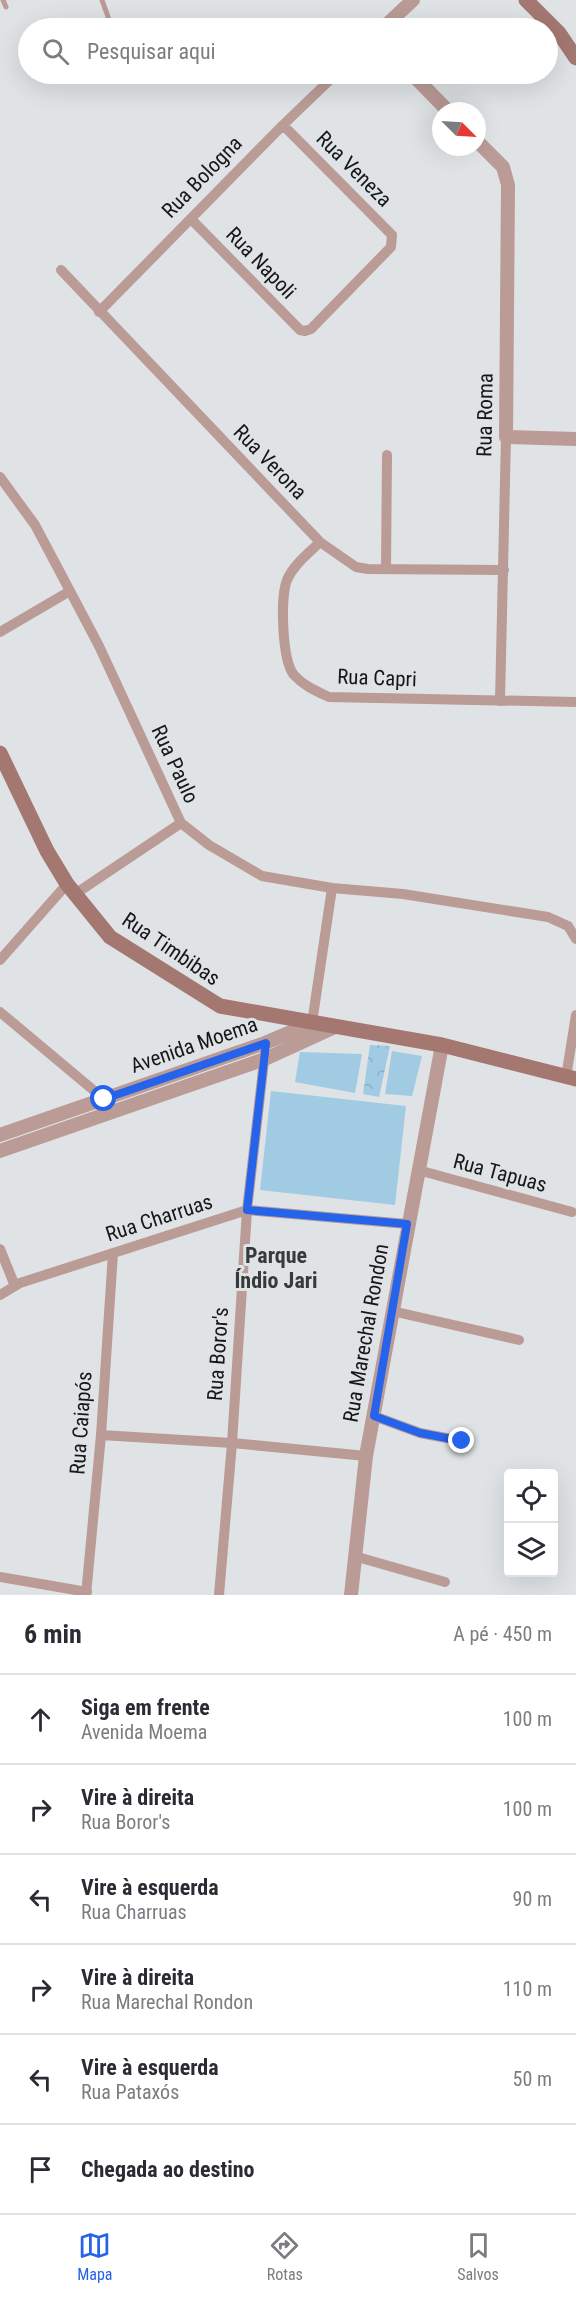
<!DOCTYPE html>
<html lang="pt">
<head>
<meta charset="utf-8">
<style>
  :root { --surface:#fff; --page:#f2f2f3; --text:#2b2b33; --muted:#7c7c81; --line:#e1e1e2; --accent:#2563eb }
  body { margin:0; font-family:"Roboto Condensed",sans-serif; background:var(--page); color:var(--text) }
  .controls { position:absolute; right:18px; bottom:18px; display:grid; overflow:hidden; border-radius:6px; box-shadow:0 6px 24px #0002 }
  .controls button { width:54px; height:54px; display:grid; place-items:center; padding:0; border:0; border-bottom:2px solid var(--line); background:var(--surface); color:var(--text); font:30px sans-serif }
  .compass { position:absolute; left:432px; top:102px; width:54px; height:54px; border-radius:50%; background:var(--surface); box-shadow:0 6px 24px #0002; rotate:114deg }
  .stop { position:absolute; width:18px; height:18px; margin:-14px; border:4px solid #2563eb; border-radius:50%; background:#fff }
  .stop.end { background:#2563eb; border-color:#fff; box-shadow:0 2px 6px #0008 }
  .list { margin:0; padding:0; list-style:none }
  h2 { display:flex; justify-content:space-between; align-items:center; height:78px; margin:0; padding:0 24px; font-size:26px }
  h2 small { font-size:20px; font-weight:400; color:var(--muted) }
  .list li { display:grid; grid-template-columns:39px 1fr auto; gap:18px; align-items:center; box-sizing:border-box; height:90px; padding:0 24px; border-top:2px solid var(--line) }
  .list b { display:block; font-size:22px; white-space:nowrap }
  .list p { margin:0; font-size:20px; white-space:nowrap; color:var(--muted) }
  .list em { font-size:20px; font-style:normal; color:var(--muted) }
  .icon { flex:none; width:33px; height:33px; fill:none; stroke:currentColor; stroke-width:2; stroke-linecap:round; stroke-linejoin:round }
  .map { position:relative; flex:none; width:576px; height:1595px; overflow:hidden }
  .search { position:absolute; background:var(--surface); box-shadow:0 6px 24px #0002; left:18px; right:18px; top:18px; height:66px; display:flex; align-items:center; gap:15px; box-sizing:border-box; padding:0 21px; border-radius:33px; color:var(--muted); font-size:22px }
  .sheet { height:618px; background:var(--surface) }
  nav { display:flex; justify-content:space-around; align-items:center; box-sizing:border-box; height:84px; border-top:2px solid var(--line); background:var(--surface); font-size:16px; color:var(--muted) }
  nav a { display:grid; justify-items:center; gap:3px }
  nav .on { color:var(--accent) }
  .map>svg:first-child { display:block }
</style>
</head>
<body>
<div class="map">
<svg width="576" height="1595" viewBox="0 0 576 1595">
  <defs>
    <pattern id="park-crowns" width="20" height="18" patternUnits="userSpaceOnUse" patternTransform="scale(1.5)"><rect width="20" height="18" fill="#a0cbe2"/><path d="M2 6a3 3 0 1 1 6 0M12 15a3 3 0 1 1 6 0" fill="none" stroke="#89aec1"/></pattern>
  </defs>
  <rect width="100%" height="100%" fill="#dfe3e5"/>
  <!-- grass -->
  <path fill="#a0cbe2" d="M 392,1051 L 422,1056 L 412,1096 L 385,1094 Z
    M 300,1052 L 362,1054 L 355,1093 L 295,1082 Z
    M 271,1091 L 406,1106 L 395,1205 L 260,1190 Z"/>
  <!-- park -->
  <path fill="url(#park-crowns)" d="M 370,1045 L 390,1046 L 379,1097 L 363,1094 Z"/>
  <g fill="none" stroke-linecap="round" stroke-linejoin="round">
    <!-- service -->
    <path stroke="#ba9b96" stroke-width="5" d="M 3,0 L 6,7
      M 102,0 L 112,28"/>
    <!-- minor -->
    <path stroke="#ba9b96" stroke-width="10" d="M 191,219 L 300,330 L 305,331 L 311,329 L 391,247 L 392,235 L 283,125
      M 61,270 L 320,542 L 356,567 L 368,569 L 504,570
      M 99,312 L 283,125 L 336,74
      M 0,477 L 35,525 L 70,591 L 99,646 L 181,823 L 209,845 L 262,876 L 332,888 L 403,894 L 548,917 L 568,926 L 576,939
      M 320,542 C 308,554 294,564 287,580 C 280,597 282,661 294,675 C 304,686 316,691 329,697 L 576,702
      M 386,569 L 387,455
      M 0,632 L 70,591
      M 500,701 L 506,437
      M 75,894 L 181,823
      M 0,960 L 67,884
      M 0,1012 L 104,1099
      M 312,1023 L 332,888
      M 566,1077 L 576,1015
      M 418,1170 L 572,1212
      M 0,1249 L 15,1286
      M 0,1295 L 20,1283 L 247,1210 L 407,1224
      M 392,1311 L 519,1340
      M 374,1416 L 420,1433 L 462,1441
      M 101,1435 L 232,1443 L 366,1456
      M 354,1556 L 445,1582
      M 0,1577 L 87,1592
      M 86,1595 L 101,1435 L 113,1253
      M 219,1595 L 232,1443 L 247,1210 L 265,1052"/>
    <!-- tertiary -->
    <path stroke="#ba9b96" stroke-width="14" d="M 383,28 L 413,0
      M 412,74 L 448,111
      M 477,141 L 503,167 L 508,185 L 506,437 L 576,439
      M 0,1135 L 265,1043 L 312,1023
      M 0,1151 L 265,1059 L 335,1027
      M 351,1595 L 366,1456 L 442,1045"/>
    <!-- secondary -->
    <path stroke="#a47871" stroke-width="15" d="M 526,0 L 559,33 L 576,58
      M 0,753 L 47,851 L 67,884 L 110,937 L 220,1006 L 442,1045 L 576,1079"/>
  </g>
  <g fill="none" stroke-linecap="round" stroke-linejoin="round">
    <!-- route -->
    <path stroke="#2563eb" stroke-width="8" d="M 104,1099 L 266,1043 L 247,1210 L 407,1224 L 374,1416 L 420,1433 L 462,1441"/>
  </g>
  <g text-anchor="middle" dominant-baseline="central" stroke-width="6" stroke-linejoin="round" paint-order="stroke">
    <!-- street labels -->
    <g font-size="21" fill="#161718" stroke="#dfe3e5">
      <text transform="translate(354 169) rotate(45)">Rua Veneza</text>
      <text transform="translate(202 177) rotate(-46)">Rua Bologna</text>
      <text transform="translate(261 263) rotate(46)">Rua Napoli</text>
      <text transform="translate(485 415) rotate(-89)">Rua Roma</text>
      <text transform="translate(270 462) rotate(46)">Rua Verona</text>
      <text transform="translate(377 678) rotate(2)">Rua Capri</text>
      <text transform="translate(175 764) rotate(65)">Rua Paulo</text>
      <text transform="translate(171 949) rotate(34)">Rua Timbibas</text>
      <text transform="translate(194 1045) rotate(-19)">Avenida Moema</text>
      <text transform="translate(500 1173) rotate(15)">Rua Tapuas</text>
      <text transform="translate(159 1218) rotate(-18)">Rua Charruas</text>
      <text transform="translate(366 1333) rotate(-80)">Rua Marechal Rondon</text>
      <text transform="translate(218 1354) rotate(-86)">Rua Boror's</text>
      <text transform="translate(81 1423) rotate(-86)">Rua Caiapós</text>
    </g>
    <!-- neighbourhood labels -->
    <g font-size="22" font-weight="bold" fill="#373a3b" stroke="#dfe3e5">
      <text x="276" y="1255">Parque<tspan x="276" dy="25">Índio Jari</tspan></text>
    </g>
  </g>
</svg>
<div class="controls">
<button><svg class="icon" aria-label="locate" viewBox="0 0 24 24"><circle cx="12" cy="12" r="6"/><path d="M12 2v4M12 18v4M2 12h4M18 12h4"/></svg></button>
<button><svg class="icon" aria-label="layers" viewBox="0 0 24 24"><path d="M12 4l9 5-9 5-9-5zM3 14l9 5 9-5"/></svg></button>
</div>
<svg class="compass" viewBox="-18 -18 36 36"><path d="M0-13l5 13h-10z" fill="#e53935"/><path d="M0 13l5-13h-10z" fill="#7c7c81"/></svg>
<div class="stop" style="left:104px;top:1099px"></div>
<div class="stop end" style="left:462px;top:1441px"></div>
<div class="search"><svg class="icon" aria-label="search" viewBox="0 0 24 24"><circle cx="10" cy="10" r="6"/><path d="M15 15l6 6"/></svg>Pesquisar aqui</div>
</div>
<section class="sheet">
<h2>6 min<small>A pé · 450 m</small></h2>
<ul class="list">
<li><svg class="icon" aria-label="ahead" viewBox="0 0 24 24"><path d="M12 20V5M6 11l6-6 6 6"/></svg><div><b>Siga em frente</b><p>Avenida Moema</p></div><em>100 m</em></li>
<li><svg class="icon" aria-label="right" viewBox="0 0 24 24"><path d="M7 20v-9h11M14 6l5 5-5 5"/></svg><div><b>Vire à direita</b><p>Rua Boror's</p></div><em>100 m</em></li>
<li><svg class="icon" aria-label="left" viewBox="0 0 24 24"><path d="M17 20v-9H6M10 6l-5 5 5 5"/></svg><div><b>Vire à esquerda</b><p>Rua Charruas</p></div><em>90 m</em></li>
<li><svg class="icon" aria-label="right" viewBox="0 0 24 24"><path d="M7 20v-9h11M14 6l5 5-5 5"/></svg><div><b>Vire à direita</b><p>Rua Marechal Rondon</p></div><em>110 m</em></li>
<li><svg class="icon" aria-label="left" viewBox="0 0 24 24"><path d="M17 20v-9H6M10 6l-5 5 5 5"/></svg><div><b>Vire à esquerda</b><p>Rua Pataxós</p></div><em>50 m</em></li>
<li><svg class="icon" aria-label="arrive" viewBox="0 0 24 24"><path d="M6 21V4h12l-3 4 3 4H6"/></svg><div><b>Chegada ao destino</b></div></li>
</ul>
</section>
<nav>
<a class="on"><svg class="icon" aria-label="map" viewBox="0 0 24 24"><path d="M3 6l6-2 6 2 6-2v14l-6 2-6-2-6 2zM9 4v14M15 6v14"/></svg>Mapa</a>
<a><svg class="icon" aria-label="directions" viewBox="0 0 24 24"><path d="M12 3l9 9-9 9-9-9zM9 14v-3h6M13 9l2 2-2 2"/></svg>Rotas</a>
<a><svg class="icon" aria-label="saved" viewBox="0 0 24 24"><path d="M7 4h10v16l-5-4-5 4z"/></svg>Salvos</a>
</nav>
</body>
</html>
